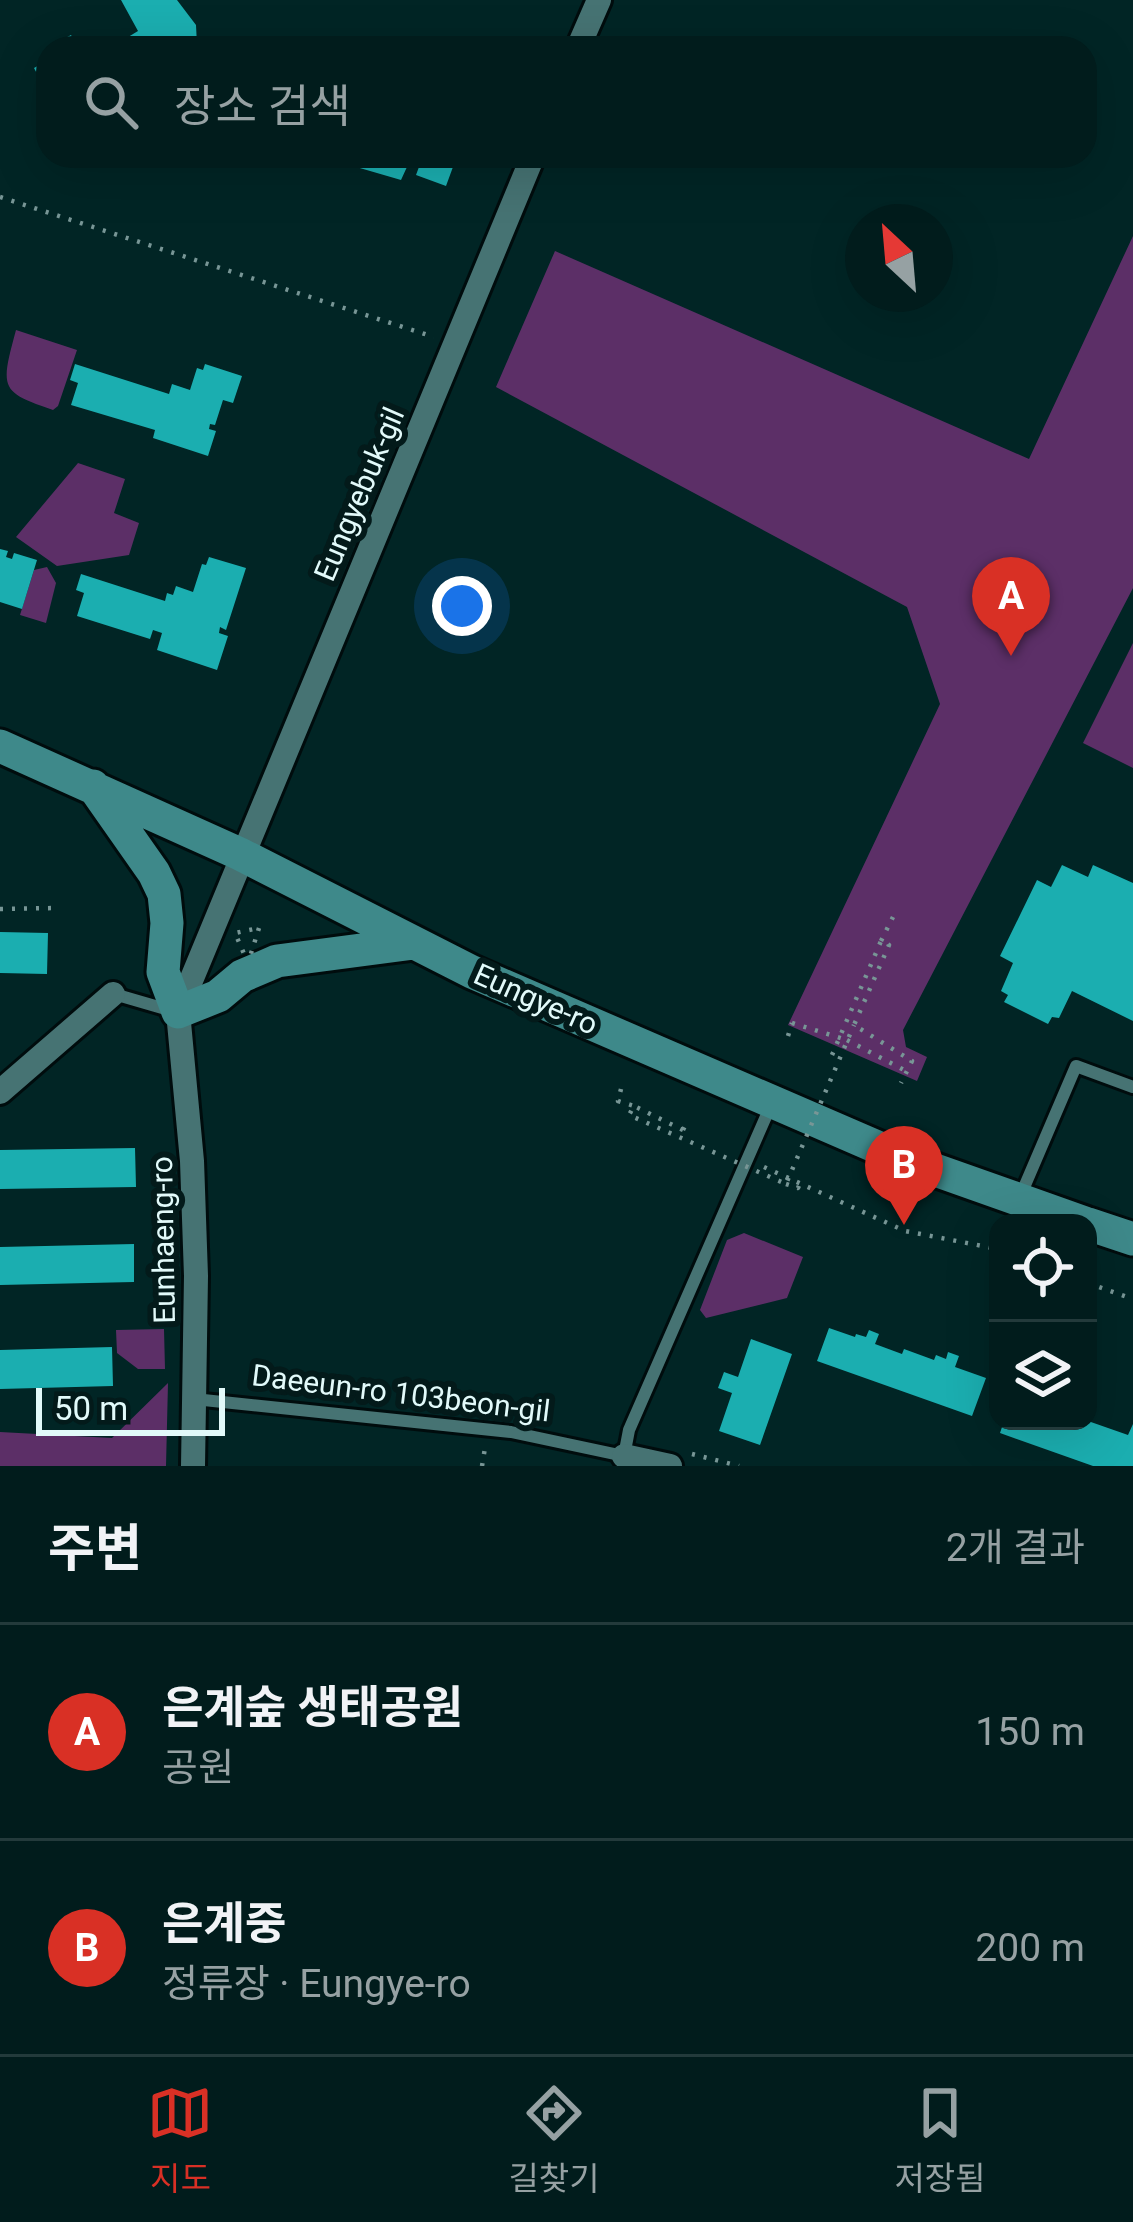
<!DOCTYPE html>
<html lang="ko">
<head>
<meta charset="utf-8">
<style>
  :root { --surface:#011c1c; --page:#0b2525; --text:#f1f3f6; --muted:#96a1a3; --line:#233a3b; --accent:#d93025 }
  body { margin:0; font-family:Roboto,"Noto Sans KR",sans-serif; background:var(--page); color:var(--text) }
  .controls { position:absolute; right:36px; bottom:36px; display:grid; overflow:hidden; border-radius:24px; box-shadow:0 12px 48px #0002 }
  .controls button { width:108px; height:108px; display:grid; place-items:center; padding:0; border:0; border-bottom:3px solid var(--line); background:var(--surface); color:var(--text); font:60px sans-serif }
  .compass { position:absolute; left:845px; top:204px; width:108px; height:108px; border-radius:50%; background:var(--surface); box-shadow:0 12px 48px #0002; rotate:334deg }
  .scale { position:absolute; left:36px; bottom:30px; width:189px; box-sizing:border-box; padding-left:12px; border:6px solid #e2fafa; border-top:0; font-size:33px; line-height:42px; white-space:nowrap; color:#e2fafa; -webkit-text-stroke:9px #031a1a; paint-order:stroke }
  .you { position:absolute; left:462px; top:606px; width:42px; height:42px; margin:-30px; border:9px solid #fff; border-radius:50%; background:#1a73e8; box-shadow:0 0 0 18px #1a73e833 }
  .badge { display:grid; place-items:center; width:78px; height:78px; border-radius:50%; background:var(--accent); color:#fff; font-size:39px; font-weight:700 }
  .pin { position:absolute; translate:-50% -99px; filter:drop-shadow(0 3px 6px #0008) }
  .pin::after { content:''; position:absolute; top:63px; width:42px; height:36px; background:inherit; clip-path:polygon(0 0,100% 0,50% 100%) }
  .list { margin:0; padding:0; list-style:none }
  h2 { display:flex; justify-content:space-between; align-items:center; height:156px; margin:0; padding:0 48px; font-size:51px }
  h2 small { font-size:39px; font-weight:400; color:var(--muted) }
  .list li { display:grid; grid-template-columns:78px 1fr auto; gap:36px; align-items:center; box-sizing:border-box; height:216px; padding:0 48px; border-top:3px solid var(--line) }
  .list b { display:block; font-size:45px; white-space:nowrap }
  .list p { margin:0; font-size:39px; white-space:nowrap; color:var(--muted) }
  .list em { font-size:39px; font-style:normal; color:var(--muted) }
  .icon { flex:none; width:66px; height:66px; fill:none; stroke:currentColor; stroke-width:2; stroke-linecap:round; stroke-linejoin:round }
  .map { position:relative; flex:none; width:1133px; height:1466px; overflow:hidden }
  .search { position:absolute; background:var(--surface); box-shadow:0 12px 48px #0002; left:36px; right:36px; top:36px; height:132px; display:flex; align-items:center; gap:30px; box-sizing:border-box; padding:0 42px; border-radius:36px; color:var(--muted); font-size:45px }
  .sheet { height:588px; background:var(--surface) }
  nav { display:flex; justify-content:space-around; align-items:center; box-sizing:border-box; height:168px; border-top:3px solid var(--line); background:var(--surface); font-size:33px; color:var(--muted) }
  nav a { display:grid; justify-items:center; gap:6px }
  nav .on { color:var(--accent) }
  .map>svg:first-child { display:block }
</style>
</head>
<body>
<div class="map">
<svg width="1133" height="1466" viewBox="0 0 1133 1466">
  <rect width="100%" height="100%" fill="#012525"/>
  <!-- green -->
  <path fill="#5c2f67" d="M 1133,236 L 1133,588 L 903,1030 L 906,1047 L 927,1057 L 917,1081 L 788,1025 L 940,704 L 907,607 L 496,387 L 555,251 L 1029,459 Z
    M 16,330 L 77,350 L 58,406 L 53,410 C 0,392 0,389 16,330 Z
    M 78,463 L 125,479 L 114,513 L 139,523 L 129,555 L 57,566 L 16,537 Z
    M 47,567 L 56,583 L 46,623 L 20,615 L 34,570 Z
    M 1133,643 L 1133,768 L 1083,743 Z
    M 744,1233 L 803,1257 L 787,1298 L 706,1318 L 700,1310 L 727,1240 Z
    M 164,1329 L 165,1369 L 138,1369 L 117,1353 L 116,1330 Z
    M 168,1383 L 166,1466 L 0,1466 L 0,1432 L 112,1438 Z"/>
  <!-- building -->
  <path fill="#1baeb0" d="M 121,0 L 177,0 L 196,25 L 197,45 L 110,48 L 138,31 Z
    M 71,35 L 78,48 L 56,48 L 54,44 Z
    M 48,60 L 48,107 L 39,90 L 44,87 L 34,68 Z
    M 412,156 L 401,180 L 322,157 L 322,156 Z
    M 423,156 L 457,156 L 446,186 L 416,175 Z
    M 75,364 L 169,394 L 172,384 L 190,390 L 197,368 L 203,370 L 205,364 L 242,376 L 233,403 L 223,400 L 215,425 L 210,424 L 209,429 L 216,431 L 208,456 L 153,438 L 155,430 L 71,405 L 78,383 L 70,380 Z
    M 0,549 L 8,551 L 6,557 L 12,559 L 14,553 L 37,560 L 22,609 L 0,602 Z
    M 209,557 L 246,568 L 226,630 L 220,627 L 219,633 L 228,636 L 217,670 L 157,650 L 162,633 L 153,630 L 150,639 L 77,616 L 84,593 L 76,590 L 81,574 L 165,601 L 167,593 L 173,595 L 176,586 L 193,592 L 202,564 L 206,565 Z
    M 1062,865 L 1088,877 L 1093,865 L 1133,883 L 1133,1021 L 1072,991 L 1059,1018 L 1052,1017 L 1048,1024 L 1004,1002 L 1008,995 L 1001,991 L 1013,963 L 1000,956 L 1037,880 L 1051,887 Z
    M 0,932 L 48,933 L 47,974 L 0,973 Z
    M 135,1148 L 136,1187 L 0,1189 L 0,1150 Z
    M 134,1244 L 134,1282 L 0,1285 L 0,1247 Z
    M 829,1328 L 855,1337 L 856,1334 L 866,1337 L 869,1330 L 879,1334 L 875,1344 L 902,1354 L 904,1349 L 934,1360 L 936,1355 L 946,1359 L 948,1352 L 959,1356 L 955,1367 L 986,1378 L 972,1416 L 817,1361 Z
    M 751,1339 L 792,1354 L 760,1445 L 719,1431 L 732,1393 L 718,1388 L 724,1372 L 738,1377 Z
    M 112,1347 L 113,1386 L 0,1389 L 0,1350 Z
    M 1004,1421 L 1088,1421 L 1128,1435 L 1133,1424 L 1133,1466 L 1093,1466 L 1000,1433 Z"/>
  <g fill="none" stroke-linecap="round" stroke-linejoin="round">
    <defs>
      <path id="lane" d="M 114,994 L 169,1010
        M 1020,1197 L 1076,1066 L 1133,1087
        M 194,1399 L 511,1432 L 624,1456 L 629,1430 L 771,1105"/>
      <path id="street" d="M 578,48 L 599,0
        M 0,1092 L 113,994
        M 624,1456 L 670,1466
        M 193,1466 L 196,1276 L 192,1161 L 178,1012 L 533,156"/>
      <path id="secondary" d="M 0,746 L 240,854 L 472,972 L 907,1160 L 1085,1223
        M 93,786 L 154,873 L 164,894 L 167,923 L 163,972 L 178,1012 L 218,996 L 242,976 L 277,961 L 414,943
        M 1088,1224 L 1133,1239"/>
    </defs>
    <!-- lane casing -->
    <use href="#lane" stroke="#000c0d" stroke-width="18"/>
    <!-- street casing -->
    <use href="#street" stroke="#000c0d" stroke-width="30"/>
    <!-- secondary casing -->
    <use href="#secondary" stroke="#000c0d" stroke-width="39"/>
    <!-- path -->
    <path stroke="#789696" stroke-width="4.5" stroke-dasharray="3 9" stroke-linecap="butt" d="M 0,197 L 434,337
      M 0,909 L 55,908
      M 259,928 L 248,963 L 235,933 Z
      M 881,941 L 893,917
      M 788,1036 L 792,1023
      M 847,1040 L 906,1071
      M 832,1055 L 881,941 L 889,945 L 854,1025 L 912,1061 L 901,1083
      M 621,1089 L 618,1101 L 634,1106
      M 683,1130 L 688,1120
      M 764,1167 L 905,1231 L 998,1249
      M 786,1184 L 798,1188 L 800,1183
      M 1088,1283 L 1133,1299
      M 692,1454 L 739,1466
      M 482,1466 L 485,1448"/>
    <!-- lane -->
    <use href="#lane" stroke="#467373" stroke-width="12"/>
    <!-- street -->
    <use href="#street" stroke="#467373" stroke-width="24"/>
    <!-- secondary -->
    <use href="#secondary" stroke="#3e898a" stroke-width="33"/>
    <!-- path-bridge -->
    <path stroke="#789696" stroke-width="4.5" stroke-dasharray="3 9" stroke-linecap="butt" d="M 792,1023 L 847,1040
      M 683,1130 L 634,1106 L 629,1115 L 786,1184 L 854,1025"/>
  </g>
  <g text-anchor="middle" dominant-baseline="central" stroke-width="12" stroke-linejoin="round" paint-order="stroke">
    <!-- street labels -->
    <g font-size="30" fill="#e2fafa" stroke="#031a1a">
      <text transform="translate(359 494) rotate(-67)">Eungyebuk-gil</text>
      <text transform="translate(536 999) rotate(24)">Eungye-ro</text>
      <text transform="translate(163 1240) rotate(-91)">Eunhaeng-ro</text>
      <text transform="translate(401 1393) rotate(7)">Daeeun-ro 103beon-gil</text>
    </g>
  </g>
</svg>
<div class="controls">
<button><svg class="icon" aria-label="locate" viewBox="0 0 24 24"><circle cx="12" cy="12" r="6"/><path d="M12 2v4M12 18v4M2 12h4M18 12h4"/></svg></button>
<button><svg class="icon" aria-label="layers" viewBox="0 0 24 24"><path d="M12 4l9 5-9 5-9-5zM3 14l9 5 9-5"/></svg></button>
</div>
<svg class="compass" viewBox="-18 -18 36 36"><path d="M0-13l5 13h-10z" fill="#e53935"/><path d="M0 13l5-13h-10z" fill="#96a1a3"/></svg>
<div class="scale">50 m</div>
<div class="you"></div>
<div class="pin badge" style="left:1011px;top:656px">A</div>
<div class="pin badge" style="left:904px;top:1225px">B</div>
<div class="search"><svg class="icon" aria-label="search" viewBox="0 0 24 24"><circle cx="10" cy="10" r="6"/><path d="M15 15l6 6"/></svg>장소 검색</div>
</div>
<section class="sheet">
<h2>주변<small>2개 결과</small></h2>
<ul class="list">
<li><span class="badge">A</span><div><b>은계숲 생태공원</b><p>공원</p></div><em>150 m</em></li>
<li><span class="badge">B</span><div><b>은계중</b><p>정류장 · Eungye-ro</p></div><em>200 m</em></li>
</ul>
</section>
<nav>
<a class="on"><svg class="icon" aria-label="map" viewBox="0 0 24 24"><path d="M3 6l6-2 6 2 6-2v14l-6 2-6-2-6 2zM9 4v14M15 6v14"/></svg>지도</a>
<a><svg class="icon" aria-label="directions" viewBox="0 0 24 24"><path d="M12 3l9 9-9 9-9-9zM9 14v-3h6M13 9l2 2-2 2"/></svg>길찾기</a>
<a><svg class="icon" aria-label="saved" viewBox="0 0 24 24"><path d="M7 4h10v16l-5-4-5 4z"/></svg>저장됨</a>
</nav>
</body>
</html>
